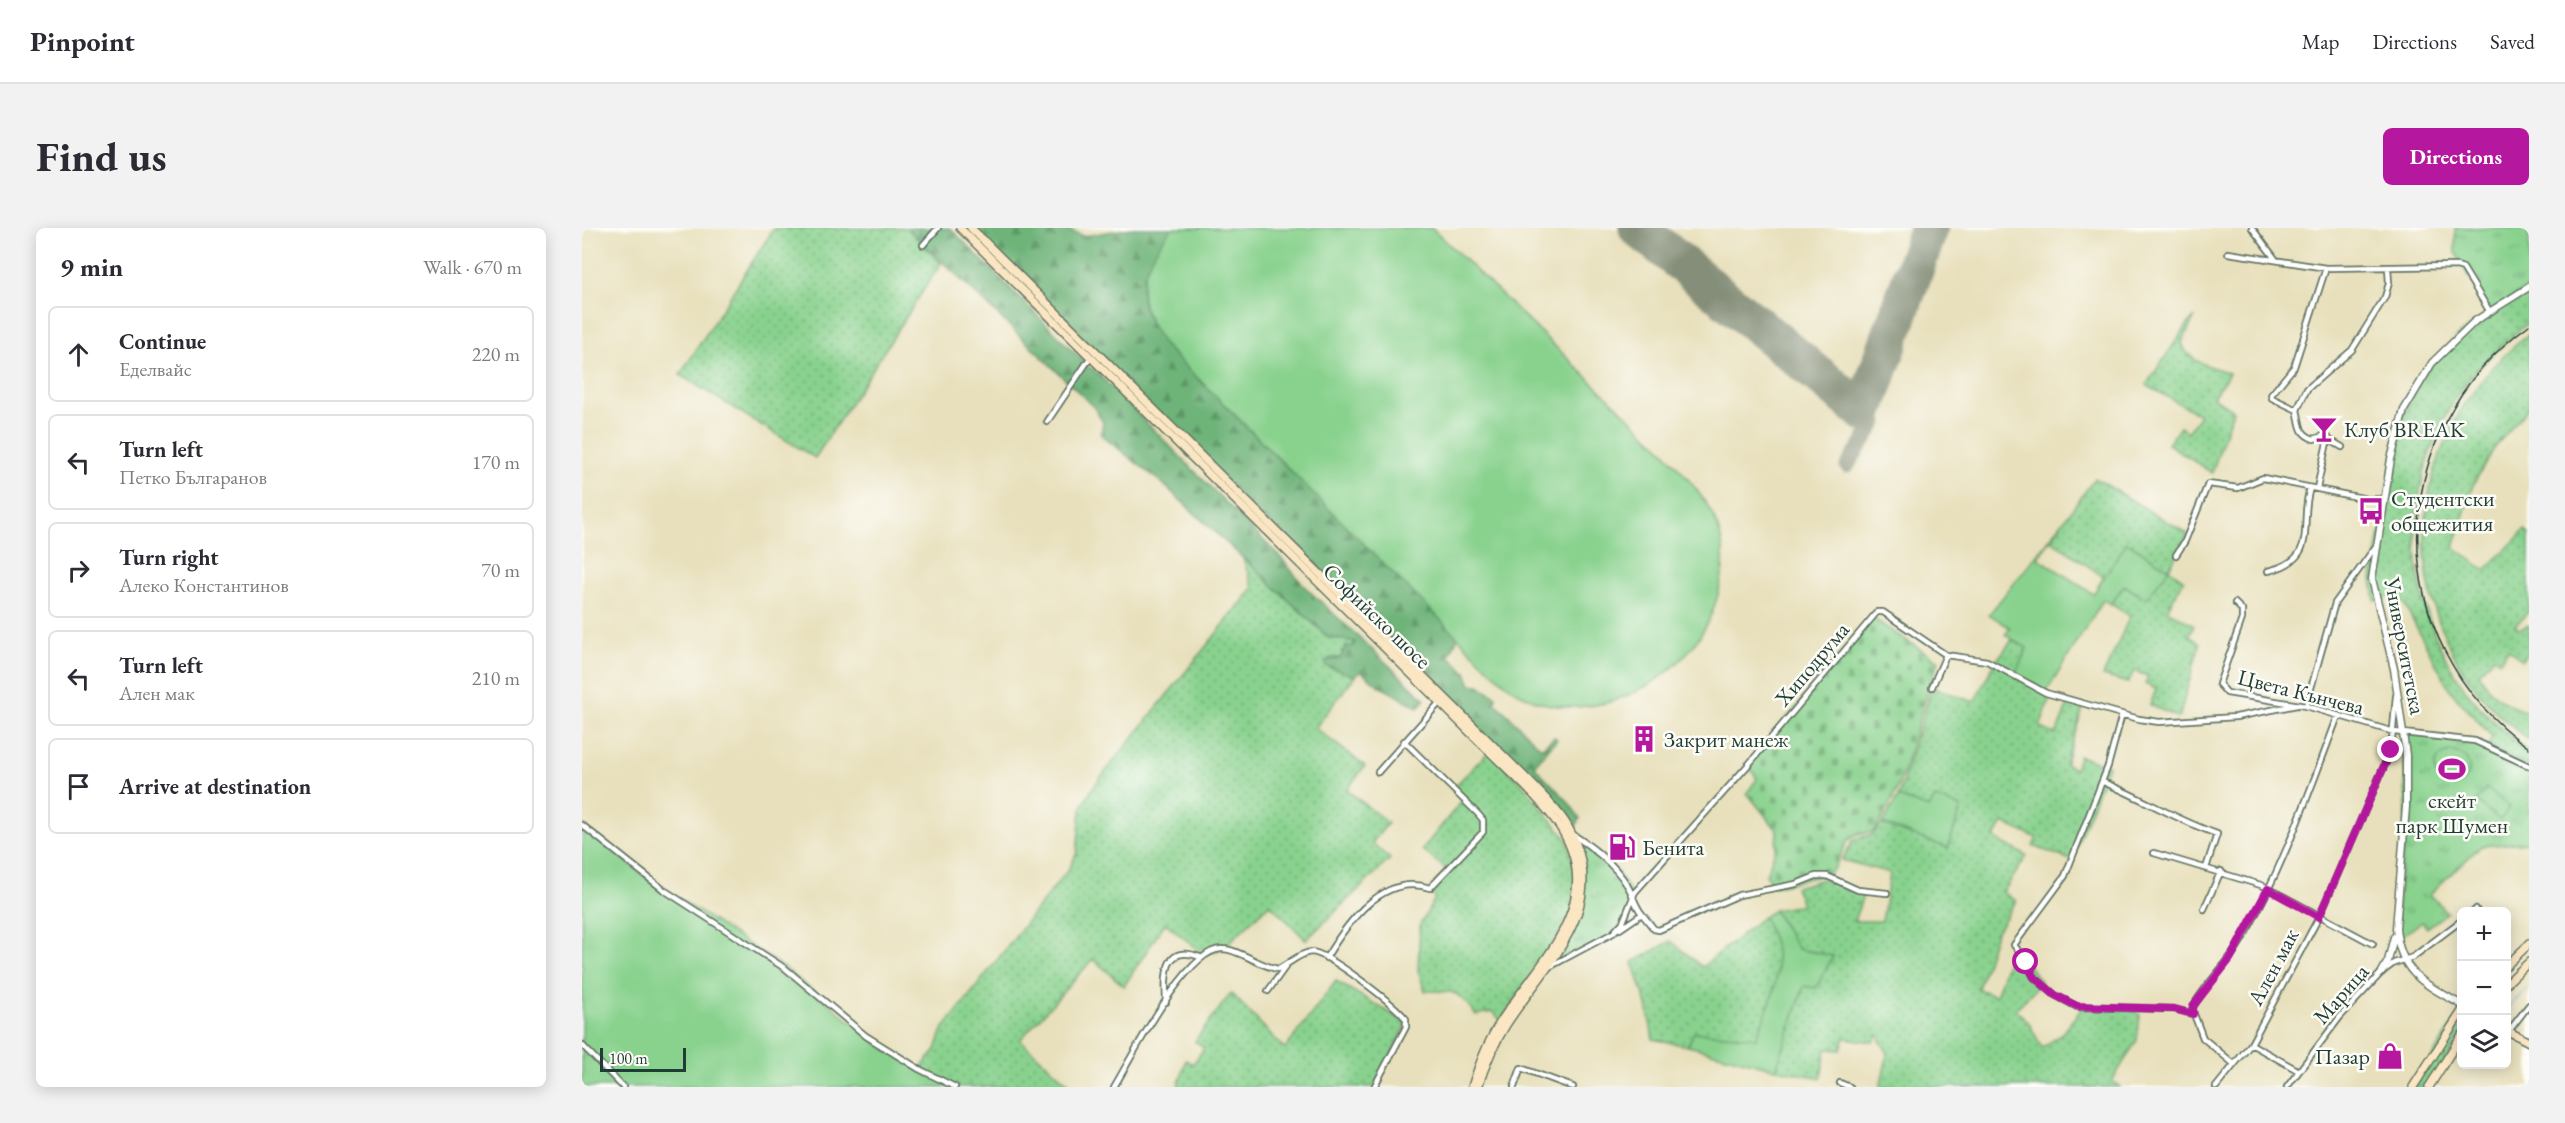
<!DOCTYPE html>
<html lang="en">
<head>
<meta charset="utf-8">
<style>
  :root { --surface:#fff; --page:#f2f2f3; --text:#2b2b33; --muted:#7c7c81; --line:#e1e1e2; --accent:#b5179e }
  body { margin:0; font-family:"EB Garamond",serif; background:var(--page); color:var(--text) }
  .controls { position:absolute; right:18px; bottom:18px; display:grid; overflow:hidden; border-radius:9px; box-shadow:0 3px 15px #0003 }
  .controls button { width:54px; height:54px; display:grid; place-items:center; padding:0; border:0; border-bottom:2px solid var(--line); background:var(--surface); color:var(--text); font:30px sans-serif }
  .scale { position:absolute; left:18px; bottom:15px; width:86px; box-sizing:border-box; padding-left:6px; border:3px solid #1f3d34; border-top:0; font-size:16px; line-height:21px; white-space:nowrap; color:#1f3d34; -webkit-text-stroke:4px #fdfcf7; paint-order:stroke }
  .stop { position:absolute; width:18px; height:18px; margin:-14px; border:4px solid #b5179e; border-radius:50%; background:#fff }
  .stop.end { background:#b5179e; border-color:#fff; box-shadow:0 2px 6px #0008 }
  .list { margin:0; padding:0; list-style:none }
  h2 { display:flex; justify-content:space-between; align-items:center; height:78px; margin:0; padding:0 24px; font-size:26px }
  h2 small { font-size:20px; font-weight:400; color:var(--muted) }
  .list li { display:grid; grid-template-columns:39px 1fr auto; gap:18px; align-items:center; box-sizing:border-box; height:96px; margin:0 12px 12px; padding:0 12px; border:2px solid var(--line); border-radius:9px }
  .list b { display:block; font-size:22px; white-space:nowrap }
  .list p { margin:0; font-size:20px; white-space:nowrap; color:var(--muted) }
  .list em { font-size:20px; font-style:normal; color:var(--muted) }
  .icon { flex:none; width:33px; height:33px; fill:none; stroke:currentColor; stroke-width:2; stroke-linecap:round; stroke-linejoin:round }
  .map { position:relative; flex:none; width:1947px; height:859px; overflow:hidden; border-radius:9px }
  header { display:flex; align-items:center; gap:36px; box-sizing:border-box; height:84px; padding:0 30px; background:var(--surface); border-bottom:2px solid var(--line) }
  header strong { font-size:28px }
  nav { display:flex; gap:33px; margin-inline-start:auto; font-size:21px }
  .intro { display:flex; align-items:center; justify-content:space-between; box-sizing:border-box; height:144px; padding:0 36px }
  h1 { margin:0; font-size:42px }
  .button { padding:15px 27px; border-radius:9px; background:var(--accent); color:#fff; font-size:21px; font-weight:700 }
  main { display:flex; gap:36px; padding:0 36px }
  aside { flex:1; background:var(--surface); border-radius:9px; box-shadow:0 3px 15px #0003 }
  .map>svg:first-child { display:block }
</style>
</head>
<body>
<header>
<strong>Pinpoint</strong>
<nav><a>Map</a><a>Directions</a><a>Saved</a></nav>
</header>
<div class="intro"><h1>Find us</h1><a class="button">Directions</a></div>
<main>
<aside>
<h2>9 min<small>Walk · 670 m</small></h2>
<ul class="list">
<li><svg class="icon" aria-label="ahead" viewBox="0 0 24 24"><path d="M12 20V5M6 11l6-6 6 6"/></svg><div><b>Continue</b><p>Еделвайс</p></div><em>220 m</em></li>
<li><svg class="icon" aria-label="left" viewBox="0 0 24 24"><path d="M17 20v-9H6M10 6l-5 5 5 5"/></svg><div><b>Turn left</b><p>Петко Българанов</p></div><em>170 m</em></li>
<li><svg class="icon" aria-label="right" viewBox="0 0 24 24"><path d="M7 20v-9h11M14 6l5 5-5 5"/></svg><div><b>Turn right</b><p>Алеко Константинов</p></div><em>70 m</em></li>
<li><svg class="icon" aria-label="left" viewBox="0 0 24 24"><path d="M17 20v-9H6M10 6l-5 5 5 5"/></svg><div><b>Turn left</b><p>Ален мак</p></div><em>210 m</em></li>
<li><svg class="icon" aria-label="arrive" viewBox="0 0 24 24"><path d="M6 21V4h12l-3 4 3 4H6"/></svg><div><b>Arrive at destination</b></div></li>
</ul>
</aside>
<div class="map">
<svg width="1947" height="859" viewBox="0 0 1947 859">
  <defs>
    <pattern id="grass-dots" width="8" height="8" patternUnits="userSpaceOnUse" patternTransform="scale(1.5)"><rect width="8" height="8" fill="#89d28e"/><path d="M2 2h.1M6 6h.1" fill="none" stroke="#6fac75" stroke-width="1.8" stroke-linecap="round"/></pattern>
    <pattern id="forest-firs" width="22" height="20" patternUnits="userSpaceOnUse" patternTransform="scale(1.5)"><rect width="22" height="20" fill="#6eb479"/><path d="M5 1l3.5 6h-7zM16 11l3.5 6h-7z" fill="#5a9464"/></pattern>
    <pattern id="cemetery-stones" width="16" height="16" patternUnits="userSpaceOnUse" patternTransform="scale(1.5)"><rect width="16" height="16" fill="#89d28e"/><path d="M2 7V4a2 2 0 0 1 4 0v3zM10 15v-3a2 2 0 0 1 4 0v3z" fill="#6fac75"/></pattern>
    <pattern id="park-tufts" width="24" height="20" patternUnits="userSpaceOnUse" patternTransform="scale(1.5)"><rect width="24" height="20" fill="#89d28e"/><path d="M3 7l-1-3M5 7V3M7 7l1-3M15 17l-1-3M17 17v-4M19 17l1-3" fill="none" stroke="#6fac75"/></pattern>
  </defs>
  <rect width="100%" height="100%" fill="#fdfcf7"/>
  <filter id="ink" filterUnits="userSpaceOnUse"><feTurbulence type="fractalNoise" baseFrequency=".0167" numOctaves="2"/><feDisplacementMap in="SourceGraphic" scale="12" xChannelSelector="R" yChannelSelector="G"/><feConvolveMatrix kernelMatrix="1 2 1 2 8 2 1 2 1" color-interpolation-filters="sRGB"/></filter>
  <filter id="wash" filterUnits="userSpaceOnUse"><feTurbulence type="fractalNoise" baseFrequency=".008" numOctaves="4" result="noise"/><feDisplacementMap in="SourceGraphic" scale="24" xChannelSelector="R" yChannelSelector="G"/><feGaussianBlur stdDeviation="1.35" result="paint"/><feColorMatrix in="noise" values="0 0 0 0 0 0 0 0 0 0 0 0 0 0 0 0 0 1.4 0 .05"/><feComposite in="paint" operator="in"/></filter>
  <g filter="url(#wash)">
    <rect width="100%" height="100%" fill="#e8e0bc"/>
    <!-- grass -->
    <path fill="url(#grass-dots)" stroke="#548861" stroke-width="1.5" d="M 192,0 L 325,0 L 359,35 L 233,230 L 98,147 Z
      M 1947,59 L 1947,94 C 1919,117 1891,141 1872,173 C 1818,261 1821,376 1883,461 C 1901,485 1924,505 1947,525 L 1947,538 L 1906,518 L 1910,509 L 1868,462 L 1821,374 L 1810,368 L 1793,372 L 1790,351 L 1817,197 L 1839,150 L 1877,106 Z
      M 1613,89 L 1600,114 C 1604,135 1630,138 1647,145 L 1631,169 L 1651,182 L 1630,245 L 1586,216 L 1598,199 L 1606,204 L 1618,187 L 1564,157 L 1606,96 Z
      M 1947,106 L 1947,179 L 1913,219 L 1891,257 L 1872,319 L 1903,342 L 1943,302 L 1947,306 L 1947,383 L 1933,398 L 1937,401 L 1947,397 L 1947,422 L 1940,432 L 1926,421 L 1918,433 L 1912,429 L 1896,445 C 1909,467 1923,478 1947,484 L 1947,512 C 1805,408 1811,212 1947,106 Z
      M 1513,250 L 1606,306 L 1587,341 L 1602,352 L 1585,382 L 1612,397 L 1607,408 L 1618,415 L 1597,490 L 1568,477 L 1574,461 L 1563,456 L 1566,448 L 1552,443 L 1546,455 L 1521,448 L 1548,388 L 1529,376 L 1542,357 L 1564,370 L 1586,341 L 1545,314 L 1523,350 L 1468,311 Z
      M 660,328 L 746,409 L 773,414 L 771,418 L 760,423 L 759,430 L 747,430 L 744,438 L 773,448 L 733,500 L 783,538 L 765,562 L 806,595 L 790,615 L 808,631 L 724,712 L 688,676 L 640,721 L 622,726 L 583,695 L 542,758 L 511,731 L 438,812 L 490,859 L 373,859 L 337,841 L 353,824 L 361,801 L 488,639 L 495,624 L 499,581 L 511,559 L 671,360 Z
      M 1430,412 L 1446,420 L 1433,446 L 1469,467 L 1458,500 L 1474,506 L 1487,474 L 1502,477 L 1483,536 L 1493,541 L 1497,528 L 1526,538 L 1489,632 L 1451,618 L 1455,610 L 1421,595 L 1412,610 L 1445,628 L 1421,664 L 1434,673 L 1414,705 L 1396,761 L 1414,768 L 1428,726 L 1439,726 L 1459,755 L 1434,781 L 1447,795 L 1460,820 L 1479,806 L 1501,779 L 1546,779 L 1558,787 L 1555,812 L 1530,853 L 1538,859 L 1298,859 L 1306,825 L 1295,807 L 1291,814 L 1262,810 L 1259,822 L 1244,821 L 1239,850 L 1194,841 L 1222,758 L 1234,760 L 1251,728 L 1216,721 L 1192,682 L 1220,677 L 1213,659 L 1242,651 L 1281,668 L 1272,693 L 1300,693 L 1308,645 L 1260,632 L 1272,611 L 1290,607 L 1300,596 L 1366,619 L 1379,579 L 1347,580 L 1316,569 L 1350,459 L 1392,474 L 1412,436 Z
      M 907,523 L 942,558 L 985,611 L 994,647 L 989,687 L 919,792 L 910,784 L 894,787 C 874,761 875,764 843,763 L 836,742 L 838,697 L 853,670 L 848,660 L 865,642 L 840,622 L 881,571 L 871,560 Z
      M 1181,689 C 1207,735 1193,765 1174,811 L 1113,804 L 1105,818 L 1071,811 L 1065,777 L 1051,734 L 1089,713 L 1120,739 Z
      M 754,753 L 825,795 L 792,859 L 596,859 L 604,832 L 611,836 L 622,820 L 613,813 L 649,765 L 703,821 Z
      M 1879,783 L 1879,807 L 1847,859 L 1831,859 Z"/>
    <!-- forest -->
    <path fill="url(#forest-firs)" stroke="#467856" stroke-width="1.5" d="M 325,0 L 368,0 L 501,133 L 501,137 L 511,141 L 701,332 L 722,358 L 843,471 L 836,479 L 797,458 L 779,443 L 773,448 L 744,438 L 743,433 L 759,430 L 763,419 L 771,418 L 773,414 L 746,409 L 581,256 L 519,207 L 521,194 L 512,179 Z
      M 389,0 L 481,0 L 502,8 L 551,0 L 590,0 C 556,46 547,69 583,118 L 876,409 L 867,428 L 884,444 L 889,457 L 897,457 L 914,468 L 913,474 L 959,520 L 972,509 L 975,511 L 952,538 L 984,571 L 998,590 L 990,606 L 976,584 Z"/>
    <!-- cemetery -->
    <path fill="url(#cemetery-stones)" stroke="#548861" stroke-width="1.5" d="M 1290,390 L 1357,433 C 1332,489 1329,553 1291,604 L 1272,607 L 1265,614 L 1252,641 L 1245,646 L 1192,659 L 1184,647 L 1194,620 L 1195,602 L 1165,565 L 1175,551 L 1166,536 Z"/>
    <!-- park -->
    <path fill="url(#park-tufts)" stroke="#548861" stroke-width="1.5" d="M 1873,0 L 1947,0 L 1947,59 L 1908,84 L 1873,24 Z
      M 1821,504 L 1893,513 L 1947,538 L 1947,614 L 1899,618 L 1848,666 L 1865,685 L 1845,700 L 1840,694 L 1821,707 L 1814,700 L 1824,579 Z
      M 990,606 C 1007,618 1050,651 1050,673 C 1050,683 1039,697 1032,704 C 1021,715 983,731 967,739 L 998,682 Z"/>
    <!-- garden -->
    <path fill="#89d28e" stroke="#548861" stroke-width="1.5" d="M 590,0 L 850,0 L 1083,224 C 1129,277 1158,308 1131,382 C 1106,452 1013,501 944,469 C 915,455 877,409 853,386 C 762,298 674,206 583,118 C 549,71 555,45 590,0 Z
      M 1479,297 L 1456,330 L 1511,366 L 1545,314 L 1587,341 L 1564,371 L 1542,357 L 1529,376 L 1521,372 L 1464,465 L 1433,446 L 1445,420 L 1423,407 L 1428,400 L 1407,386 Z
      M1853 541a17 17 0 1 1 34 0a17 17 0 1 1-34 0Z
      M 1904,560 L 1928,579 L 1918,592 L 1894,573 Z
      M 1316,569 L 1347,580 L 1353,570 L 1379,579 L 1366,620 L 1300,596 Z
      M 0,597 L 61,647 L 204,741 L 304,822 L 373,859 L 0,859 Z
      M 1192,682 L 1216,721 L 1251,728 L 1234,760 L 1222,758 L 1194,841 L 1106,818 L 1112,804 L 1174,810 C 1193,765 1207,735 1181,689 Z"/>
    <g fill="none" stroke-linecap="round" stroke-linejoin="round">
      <!-- stream -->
      <path stroke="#64abdb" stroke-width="1.5" d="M 1924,781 L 1947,760"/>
      <!-- taxiway -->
      <path stroke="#848e78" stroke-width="15" d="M 1265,238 L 1294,194 L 1282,184"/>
      <!-- runway -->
      <path stroke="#848e78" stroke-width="39" d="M 1056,0 L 1282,184 L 1347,0"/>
    </g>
  </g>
  <g filter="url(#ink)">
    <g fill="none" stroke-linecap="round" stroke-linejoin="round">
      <defs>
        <path id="minor" d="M 1670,0 L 1694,32
          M 341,17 L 356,0
          M 1646,25 L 1744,40 L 1875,38 L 1881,40 L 1908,84
          M 1744,40 L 1712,139 L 1689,167 L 1690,170 L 1715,182 C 1719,196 1716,206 1732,211 L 1741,208 L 1760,219
          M 1715,182 L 1725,161 L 1770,122 L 1803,69 L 1807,55 L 1806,40
          M 465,194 L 508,130
          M 1735,260 L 1746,210
          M 1594,327 L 1603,313 L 1626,256 L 1656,260 L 1681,250 L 1785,271 L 1803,271
          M 1686,343 C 1739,331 1716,296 1728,260
          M 1653,375 L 1660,382 L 1660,391 L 1637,456 L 1645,465 L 1724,478 L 1812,504 L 1893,513 L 1947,538
          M 1350,459 L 1364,427
          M 1724,478 L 1753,375 L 1794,318
          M 1540,486 L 1526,538 L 1483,648 L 1432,717 L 1445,734 L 1452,749 L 1473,767 L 1495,779 L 1592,781 L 1611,786
          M 796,544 L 858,474
          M 1521,554 C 1560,570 1595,592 1635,606 L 1624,640
          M 0,597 L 82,662 L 204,741 L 284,808 L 337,841 L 373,859
          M 990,606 C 1009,618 1033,637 1045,657 C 1051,666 1052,676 1060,686 L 1038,701
          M 1572,625 L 1682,658 L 1791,716
          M 1622,681 L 1639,643
          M 1891,684 L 1894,681
          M 1060,686 L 1072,701 L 1077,702 L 1157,667 L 1214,656 L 1234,648 L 1245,648 L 1276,662 L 1305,665
          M 744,730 C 765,695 801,644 848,660 L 901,604 L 901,592 L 896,586 L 822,513
          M 967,739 L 1031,705 L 1041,694 L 1053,664 L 1167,536 L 1295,384 L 1301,384 L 1364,427 L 1405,433 L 1464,465 L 1557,491 L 1577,494 L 1654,489 L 1715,477
          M 686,763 L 704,738
          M 584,774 C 583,749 581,715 618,729
          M 1927,803 L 1947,777
          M 1669,816 L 1717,843
          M 0,817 L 41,859
          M 1652,836 L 1621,810 L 1610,781 C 1622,757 1644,738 1658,715 C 1700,643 1727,565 1756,488
          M 1258,855 L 1268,859
          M 532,859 C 550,829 605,720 640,721 C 657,721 677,738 696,741 C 706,737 717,725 729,724 C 746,724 813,777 824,791 L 824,799 L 792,859
          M 932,859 L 939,840 L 991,859
          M 1634,859 L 1669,816 L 1737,689 L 1809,522 L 1814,468
          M 1705,859 L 1758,789 L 1800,744 L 1812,735 L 1831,729 L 1880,692"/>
        <path id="tertiary" d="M 1800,744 L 1806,733 L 1812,709
          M 1880,777 C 1843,756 1818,746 1814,700 L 1824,579 L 1824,527 L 1812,441 L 1790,351 L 1809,231 L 1822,182 L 1850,135 L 1893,93 L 1947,59"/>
        <path id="secondary" d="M 378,0 L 907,523 C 931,547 959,571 978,599 C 1027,675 957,734 919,793 C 906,813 897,836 890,859
          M 389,0 L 946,552 C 959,566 975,580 985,597 C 1032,678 965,734 924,797 C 912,816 903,837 896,859
          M 1924,738 L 1947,716
          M 1924,756 L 1947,734
          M 1924,802 L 1947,814
          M 1831,859 L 1880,783
          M 1847,859 L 1880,807"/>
      </defs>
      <!-- minor casing -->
      <use href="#minor" stroke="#657664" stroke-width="8"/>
      <!-- tertiary casing -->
      <use href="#tertiary" stroke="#657664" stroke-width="9"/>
      <!-- secondary casing -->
      <use href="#secondary" stroke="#657664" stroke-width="10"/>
      <!-- minor -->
      <use href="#minor" stroke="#fff" stroke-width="4.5"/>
      <!-- tertiary -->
      <use href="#tertiary" stroke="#fff" stroke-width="6"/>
      <!-- secondary -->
      <use href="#secondary" stroke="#fbe6c3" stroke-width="7"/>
      <!-- rail -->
      <path stroke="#1f3d34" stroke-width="1.5" d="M 1947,97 C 1799,204 1798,414 1947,520"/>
    </g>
  </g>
  <g fill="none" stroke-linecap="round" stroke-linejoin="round" filter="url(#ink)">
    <!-- route -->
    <path stroke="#b5179e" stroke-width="8" d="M 1444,734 L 1452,749 L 1473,767 L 1495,778 L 1592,781 L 1611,786 L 1611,778 L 1648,731 L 1686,661 L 1737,689 L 1809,522"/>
  </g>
  <!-- icons -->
  <defs>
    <symbol id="bar-bare" viewBox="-9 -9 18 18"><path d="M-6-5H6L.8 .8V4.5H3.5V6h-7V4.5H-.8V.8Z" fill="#b5179e" stroke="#fdfcf7" stroke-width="2.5" paint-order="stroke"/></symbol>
    <symbol id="bus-bare" viewBox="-9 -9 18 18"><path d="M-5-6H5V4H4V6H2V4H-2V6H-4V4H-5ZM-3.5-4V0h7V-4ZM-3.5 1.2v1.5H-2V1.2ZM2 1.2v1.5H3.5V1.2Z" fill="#b5179e" stroke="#fdfcf7" stroke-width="2.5" paint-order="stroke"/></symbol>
    <symbol id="building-bare" viewBox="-9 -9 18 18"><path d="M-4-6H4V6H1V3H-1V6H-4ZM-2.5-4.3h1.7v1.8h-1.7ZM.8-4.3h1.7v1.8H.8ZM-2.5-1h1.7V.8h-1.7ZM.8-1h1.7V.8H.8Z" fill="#b5179e" stroke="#fdfcf7" stroke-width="2.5" paint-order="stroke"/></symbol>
    <symbol id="stadium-bare" viewBox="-9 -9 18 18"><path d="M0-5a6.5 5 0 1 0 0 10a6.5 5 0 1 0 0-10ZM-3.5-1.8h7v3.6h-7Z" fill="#b5179e" stroke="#fdfcf7" stroke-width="2.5" paint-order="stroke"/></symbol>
    <symbol id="fuel-bare" viewBox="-9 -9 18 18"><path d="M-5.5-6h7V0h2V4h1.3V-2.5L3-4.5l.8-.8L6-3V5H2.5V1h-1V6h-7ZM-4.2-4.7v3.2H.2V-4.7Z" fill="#b5179e" stroke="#fdfcf7" stroke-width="2.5" paint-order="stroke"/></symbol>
    <symbol id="shop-bare" viewBox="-9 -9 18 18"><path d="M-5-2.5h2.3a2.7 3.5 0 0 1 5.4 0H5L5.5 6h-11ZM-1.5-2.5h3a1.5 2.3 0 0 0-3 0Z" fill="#b5179e" stroke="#fdfcf7" stroke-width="2.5" paint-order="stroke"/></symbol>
  </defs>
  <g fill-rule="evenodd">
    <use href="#bar-bare" x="1723" y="182" width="38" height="38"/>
    <use href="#bus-bare" x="1770" y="264" width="38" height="38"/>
    <use href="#building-bare" x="1043" y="492" width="38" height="38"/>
    <use href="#stadium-bare" x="1851" y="522" width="38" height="38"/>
    <use href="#fuel-bare" x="1021" y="600" width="38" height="38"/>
    <use href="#shop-bare" x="1789" y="809" width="38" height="38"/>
  </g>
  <g text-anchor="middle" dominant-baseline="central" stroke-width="5" stroke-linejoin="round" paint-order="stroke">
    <!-- poi labels -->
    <g font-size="22" fill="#1f3d34" stroke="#fdfcf7" text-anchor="start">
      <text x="1762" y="201">Клуб BREAK</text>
      <text x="1809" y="270">Студентски<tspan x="1809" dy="25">общежития</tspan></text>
      <text x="1082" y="511">Закрит манеж</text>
      <text x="1870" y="572" text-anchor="middle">скейт<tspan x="1870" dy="25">парк Шумен</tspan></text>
      <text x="1060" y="619">Бенита</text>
      <text x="1788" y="828" text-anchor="end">Пазар</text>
    </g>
    <!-- street labels -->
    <g font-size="22" fill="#1f3d34" stroke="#fdfcf7">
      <text transform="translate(795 388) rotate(44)">Софийско шосе</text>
      <text transform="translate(1823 418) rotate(79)">Университетска</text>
      <text transform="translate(1230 436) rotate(-50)">Хиподрума</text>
      <text transform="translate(1719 464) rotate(14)">Цвета Кънчева</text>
      <text transform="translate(1691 739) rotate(-62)">Ален мак</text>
      <text transform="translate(1759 766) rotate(-49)">Марица</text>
    </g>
  </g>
</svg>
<div class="controls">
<button>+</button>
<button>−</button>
<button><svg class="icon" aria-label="layers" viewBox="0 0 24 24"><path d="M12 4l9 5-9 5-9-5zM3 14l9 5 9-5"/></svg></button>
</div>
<div class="scale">100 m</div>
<div class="stop" style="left:1444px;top:734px"></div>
<div class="stop end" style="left:1809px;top:522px"></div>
</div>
</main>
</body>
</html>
